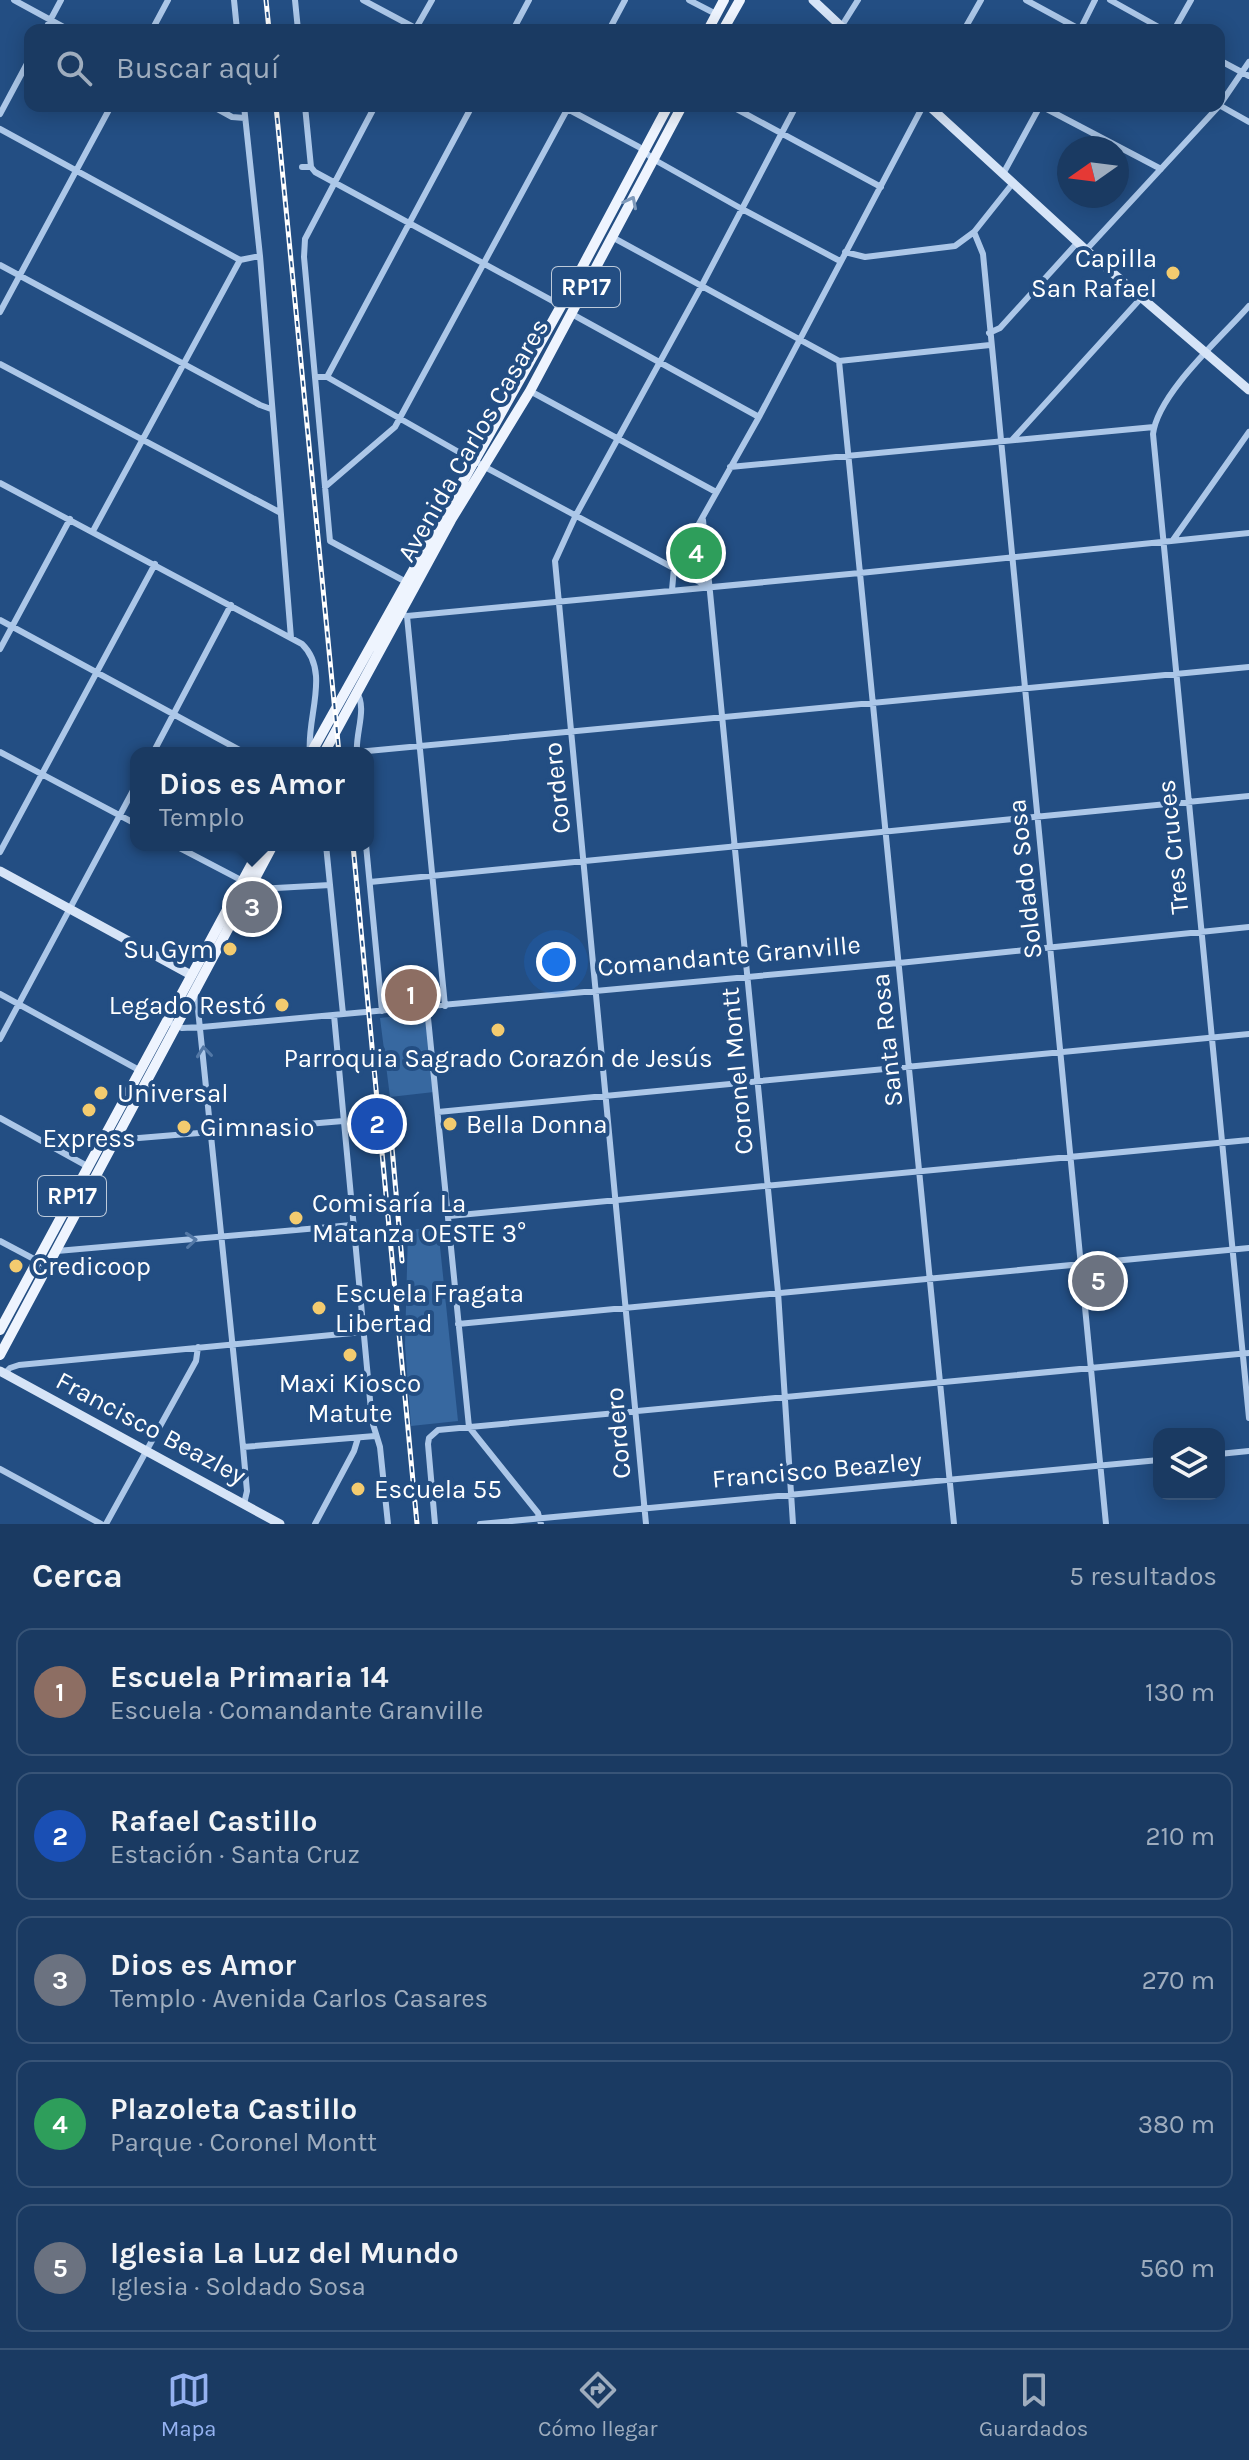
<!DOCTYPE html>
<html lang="es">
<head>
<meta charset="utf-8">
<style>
  :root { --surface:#1a3a62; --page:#27456b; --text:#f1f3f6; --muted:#9fadbe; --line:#385477; --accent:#95b2f1 }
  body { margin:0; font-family:Karla,sans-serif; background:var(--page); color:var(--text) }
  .controls { position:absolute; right:24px; bottom:24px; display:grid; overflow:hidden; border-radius:16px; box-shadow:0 4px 20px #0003 }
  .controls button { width:72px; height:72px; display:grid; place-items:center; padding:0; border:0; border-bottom:2px solid var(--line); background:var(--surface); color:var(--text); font:40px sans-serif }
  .compass { position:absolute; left:1057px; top:136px; width:72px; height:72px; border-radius:50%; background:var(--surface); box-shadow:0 4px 20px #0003; rotate:256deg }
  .you { position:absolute; left:556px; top:962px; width:28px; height:28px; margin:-20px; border:6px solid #fff; border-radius:50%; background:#1a73e8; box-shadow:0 0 0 12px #1a73e833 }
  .badge { display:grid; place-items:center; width:52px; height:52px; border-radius:50%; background:var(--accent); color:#fff; font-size:26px; font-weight:700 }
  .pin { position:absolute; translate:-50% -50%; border:4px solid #fff; box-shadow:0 2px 8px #0006 }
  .popup { position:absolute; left:130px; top:747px; width:244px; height:104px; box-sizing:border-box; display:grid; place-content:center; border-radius:16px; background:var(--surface); filter:drop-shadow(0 2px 6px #0005); font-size:26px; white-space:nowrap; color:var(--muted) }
  .popup b { font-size:30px; color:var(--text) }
  .popup::after { content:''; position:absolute; left:50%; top:100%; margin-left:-16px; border:16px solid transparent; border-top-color:var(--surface) }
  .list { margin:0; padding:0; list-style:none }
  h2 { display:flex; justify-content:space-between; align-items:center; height:104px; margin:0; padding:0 32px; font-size:34px }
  h2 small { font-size:26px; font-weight:400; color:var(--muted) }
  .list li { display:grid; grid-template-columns:52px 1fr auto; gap:24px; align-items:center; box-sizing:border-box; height:128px; margin:0 16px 16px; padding:0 16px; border:2px solid var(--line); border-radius:16px }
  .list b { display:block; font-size:30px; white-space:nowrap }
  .list p { margin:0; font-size:26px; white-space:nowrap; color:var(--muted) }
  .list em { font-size:26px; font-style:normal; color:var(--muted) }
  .icon { flex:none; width:44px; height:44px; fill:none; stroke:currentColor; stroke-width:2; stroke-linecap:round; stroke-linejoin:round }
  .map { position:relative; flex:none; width:1249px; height:1524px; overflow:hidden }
  .search { position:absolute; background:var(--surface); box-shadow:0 4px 20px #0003; left:24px; right:24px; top:24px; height:88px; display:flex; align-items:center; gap:20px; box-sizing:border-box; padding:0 28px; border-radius:16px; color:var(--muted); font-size:30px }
  .sheet { height:824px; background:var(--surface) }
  nav { display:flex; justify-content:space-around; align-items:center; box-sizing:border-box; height:112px; border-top:2px solid var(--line); background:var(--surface); font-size:22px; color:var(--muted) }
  nav a { display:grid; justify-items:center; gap:4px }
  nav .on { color:var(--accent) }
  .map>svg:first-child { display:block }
</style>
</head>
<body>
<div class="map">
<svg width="1249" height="1524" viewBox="0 0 1249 1524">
  <rect width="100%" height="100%" fill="#234e83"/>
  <!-- green -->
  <path fill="#3768a0" d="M 700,537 L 705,579 L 705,580 L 682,568 Z
    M 425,1013 L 434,1092 L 390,1097 L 380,1018 Z
    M 438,1227 L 458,1421 L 411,1426 L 405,1345 L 408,1230 Z"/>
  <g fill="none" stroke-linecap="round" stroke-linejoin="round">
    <!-- street -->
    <path stroke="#acc7e8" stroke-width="6" d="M 14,0 L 69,30
      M 234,0 L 237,30
      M 295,0 L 298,30
      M 363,0 L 419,30
      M 689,0 L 716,14
      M 1026,0 L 1081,30
      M 1110,0 L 1164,30
      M 841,27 L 858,0
      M 45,30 L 61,0
      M 152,30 L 168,0
      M 415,30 L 432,0
      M 513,30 L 529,0
      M 609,30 L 625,0
      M 964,30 L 981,0
      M 1080,30 L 1095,0
      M 1174,30 L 1191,0
      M 1219,60 L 1249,76
      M 1219,105 L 1249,122
      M 212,106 L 232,117 L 245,118
      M 244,106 L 260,256 L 291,638
      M 305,106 L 311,167
      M 375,106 L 305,239 L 304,257 L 330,541 L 408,583
      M 562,106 L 639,147 L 653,159 L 742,209 L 840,261
      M 731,106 L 881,187
      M 1041,106 L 1161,169
      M 1219,106 L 1249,62
      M 0,114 L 30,58
      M 0,129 L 240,260 L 260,256
      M 302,167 L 311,167 L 315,172 L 562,306
      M 1003,174 L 1040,106
      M 974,232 L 983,254 L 1106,1524
      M 612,237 L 839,361 L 990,345
      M 1086,250 L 1219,106
      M 845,252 L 865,257 L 955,246 L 974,232 L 1013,183
      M 0,265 L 260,405 L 271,409
      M 1249,306 C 1222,337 1158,393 1153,434 L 1249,1418
      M 0,312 L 111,106
      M 570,313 L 759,417
      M 989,333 L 1000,328 L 1078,242
      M 839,361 L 954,1524
      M 0,364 L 279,512
      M 316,377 L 327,377 L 485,467 L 709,587
      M 327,377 L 472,106
      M 530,391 L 716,492
      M 1012,440 L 1142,297
      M 730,467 L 1154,427
      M 0,483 L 302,644 C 331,672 306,718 310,753
      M 325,487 L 395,427 L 569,106
      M 703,520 L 778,1292 L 793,1524
      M 93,531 L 240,260
      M 1173,540 L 1249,432
      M 672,590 L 674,568 L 759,417 L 923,106
      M 397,612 L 407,616 L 860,573 L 1249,533
      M 407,616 L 445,1006
      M 0,620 L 245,753
      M 0,649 L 70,519
      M 356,691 C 368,708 355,733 357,753
      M 0,752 L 136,824
      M 357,752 L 1249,667
      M 153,753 L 231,605
      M 174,845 L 258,889 L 330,885
      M 326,845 L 343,1014
      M 366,845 L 382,1011
      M 0,852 L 155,564
      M 370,882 L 1249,796
      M 196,990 L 243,1447 L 247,1491 L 244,1504
      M 0,994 L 139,1070
      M 427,1008 L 469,1427 L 538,1513 L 541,1524
      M 334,1015 L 372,1421 L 380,1447 L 388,1524
      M 173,1024 L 182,1028 L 202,1027 L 899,963 L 1249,927
      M 0,1039 L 136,785
      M 438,1112 L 1249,1034
      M 0,1118 L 87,1166
      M 116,1137 L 127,1139 L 343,1121
      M 449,1216 L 1249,1140
      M 0,1241 L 49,1267
      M 57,1251 L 352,1225
      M 458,1324 L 1249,1248
      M 5,1373 L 10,1368 L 19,1365 L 363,1332
      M 243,1447 L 375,1436
      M 1219,1454 L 1249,1451
      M 0,1469 L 101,1524
      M 106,1524 L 196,1361 L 198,1347
      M 315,1524 L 354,1451 L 358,1438
      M 435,1524 L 428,1444 L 429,1438 L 438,1430 L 1249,1353
      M 480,1524 L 1159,1460
      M 646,1524 L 555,561 L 576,515 L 701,287 L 796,106"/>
    <!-- secondary -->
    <path stroke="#d6e4f7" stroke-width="9" d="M 813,0 L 845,30
      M 929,106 L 1086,250 L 1249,390
      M 0,871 L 191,975
      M 0,1371 L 280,1524"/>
    <!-- primary -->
    <path stroke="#eef4fe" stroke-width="10" d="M 708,30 L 724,0
      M 723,30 L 740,0
      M 311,753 L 570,290 L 668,106
      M 324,753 L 451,520 L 530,391 L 682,106
      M 0,1330 L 262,845
      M 0,1355 L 273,845"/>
    <defs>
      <path id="rail" d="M 266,0 L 269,30
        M 276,106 L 339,753
        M 353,845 L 417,1524
        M 388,1102 L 402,1261"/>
    </defs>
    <!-- rail casing -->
    <use href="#rail" stroke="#fff" stroke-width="5"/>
    <!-- rail -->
    <use href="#rail" stroke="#234e83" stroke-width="2" stroke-dasharray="6" stroke-linecap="butt"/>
  </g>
  <!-- one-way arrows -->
  <defs><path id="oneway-chevron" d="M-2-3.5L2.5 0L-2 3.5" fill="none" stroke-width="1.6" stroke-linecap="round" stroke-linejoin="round" transform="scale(2)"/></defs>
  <use stroke="#7e99ba" href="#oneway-chevron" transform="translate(631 202) rotate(-63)"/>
  <g stroke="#5378a6">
    <use href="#oneway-chevron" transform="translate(204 1052) rotate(-96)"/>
    <use href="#oneway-chevron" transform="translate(191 1240) rotate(-5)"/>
  </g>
  <!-- markers -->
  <g fill="#f3cb6f" stroke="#234e83" stroke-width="3">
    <circle cx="1173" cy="273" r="8"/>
    <circle cx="230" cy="949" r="8"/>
    <circle cx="282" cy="1005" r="8"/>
    <circle cx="498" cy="1030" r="8"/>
    <circle cx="101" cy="1093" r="8"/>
    <circle cx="89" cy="1110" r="8"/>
    <circle cx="450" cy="1124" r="8"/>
    <circle cx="184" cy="1127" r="8"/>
    <circle cx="296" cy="1218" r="8"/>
    <circle cx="16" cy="1266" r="8"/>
    <circle cx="319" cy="1308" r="8"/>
    <circle cx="350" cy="1355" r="8"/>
    <circle cx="358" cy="1489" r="8"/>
  </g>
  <g text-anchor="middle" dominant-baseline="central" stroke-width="8" stroke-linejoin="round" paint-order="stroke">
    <!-- shield labels -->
    <g fill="#234e83" stroke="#bdcada" stroke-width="2">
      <rect x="552" y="267" width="68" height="40" rx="6"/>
      <rect x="38" y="1176" width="68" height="40" rx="6"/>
    </g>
    <g font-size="24" font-weight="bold" fill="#fff">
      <text x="586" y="287">RP17</text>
      <text x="72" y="1196">RP17</text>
    </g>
    <!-- poi labels -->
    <g font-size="26" fill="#fff" stroke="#234e83" text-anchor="start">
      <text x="1157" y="258" text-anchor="end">Capilla<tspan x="1157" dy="30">San Rafael</tspan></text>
      <text x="214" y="949" text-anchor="end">Su Gym</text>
      <text x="266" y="1005" text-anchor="end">Legado Restó</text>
      <text x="498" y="1058" text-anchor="middle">Parroquia Sagrado Corazón de Jesús</text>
      <text x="117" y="1093">Universal</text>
      <text x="466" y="1124">Bella Donna</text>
      <text x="200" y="1127">Gimnasio</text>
      <text x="89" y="1138" text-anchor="middle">Express</text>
      <text x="312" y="1203">Comisaría La<tspan x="312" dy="30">Matanza OESTE 3°</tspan></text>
      <text x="32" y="1266">Credicoop</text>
      <text x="335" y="1293">Escuela Fragata<tspan x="335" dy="30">Libertad</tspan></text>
      <text x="350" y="1383" text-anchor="middle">Maxi Kiosco<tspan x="350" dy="30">Matute</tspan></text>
      <text x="374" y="1489">Escuela 55</text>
    </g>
    <!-- street labels -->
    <g font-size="26" fill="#fff" stroke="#234e83">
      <text transform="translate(473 440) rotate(-60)">Avenida Carlos Casares</text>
      <text transform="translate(557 788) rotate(-96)">Cordero</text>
      <text transform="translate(1173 847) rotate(-96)">Tres Cruces</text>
      <text transform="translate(1025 879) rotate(-96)">Soldado Sosa</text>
      <text transform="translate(729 956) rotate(-5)">Comandante Granville</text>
      <text transform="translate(887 1040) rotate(-96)">Santa Rosa</text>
      <text transform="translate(737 1071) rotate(-95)">Coronel Montt</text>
      <text transform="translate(151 1428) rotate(28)">Francisco Beazley</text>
      <text transform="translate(618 1433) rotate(-95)">Cordero</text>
      <text transform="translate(817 1470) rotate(-5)">Francisco Beazley</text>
    </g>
  </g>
</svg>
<div class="controls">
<button><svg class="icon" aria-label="layers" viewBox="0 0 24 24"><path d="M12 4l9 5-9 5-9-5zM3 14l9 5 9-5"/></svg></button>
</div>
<svg class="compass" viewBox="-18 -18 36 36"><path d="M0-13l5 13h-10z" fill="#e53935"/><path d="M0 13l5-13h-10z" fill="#9fadbe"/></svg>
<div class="you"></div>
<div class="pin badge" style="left:411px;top:995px;background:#8d6e63">1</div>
<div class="pin badge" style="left:377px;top:1124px;background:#1a4fb4">2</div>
<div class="pin badge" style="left:252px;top:907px;background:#6b7280">3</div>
<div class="popup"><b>Dios es Amor</b>Templo</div>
<div class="pin badge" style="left:696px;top:553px;background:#2e9e5b">4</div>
<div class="pin badge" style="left:1098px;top:1281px;background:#6b7280">5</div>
<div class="search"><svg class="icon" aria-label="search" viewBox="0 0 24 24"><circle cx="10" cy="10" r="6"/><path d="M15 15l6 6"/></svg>Buscar aquí</div>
</div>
<section class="sheet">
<h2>Cerca<small>5 resultados</small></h2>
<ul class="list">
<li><span class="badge" style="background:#8d6e63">1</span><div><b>Escuela Primaria 14</b><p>Escuela · Comandante Granville</p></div><em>130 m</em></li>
<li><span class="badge" style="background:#1a4fb4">2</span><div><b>Rafael Castillo</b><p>Estación · Santa Cruz</p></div><em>210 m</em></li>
<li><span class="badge" style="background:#6b7280">3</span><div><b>Dios es Amor</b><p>Templo · Avenida Carlos Casares</p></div><em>270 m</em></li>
<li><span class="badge" style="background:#2e9e5b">4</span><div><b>Plazoleta Castillo</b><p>Parque · Coronel Montt</p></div><em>380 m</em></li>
<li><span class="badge" style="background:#6b7280">5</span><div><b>Iglesia La Luz del Mundo</b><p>Iglesia · Soldado Sosa</p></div><em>560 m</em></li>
</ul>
</section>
<nav>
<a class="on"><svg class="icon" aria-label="map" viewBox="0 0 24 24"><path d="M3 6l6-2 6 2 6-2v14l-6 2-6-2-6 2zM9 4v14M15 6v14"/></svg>Mapa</a>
<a><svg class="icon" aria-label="directions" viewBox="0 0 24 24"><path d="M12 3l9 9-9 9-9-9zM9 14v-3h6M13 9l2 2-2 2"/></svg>Cómo llegar</a>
<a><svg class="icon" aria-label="saved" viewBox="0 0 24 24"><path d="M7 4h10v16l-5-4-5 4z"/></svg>Guardados</a>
</nav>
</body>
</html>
